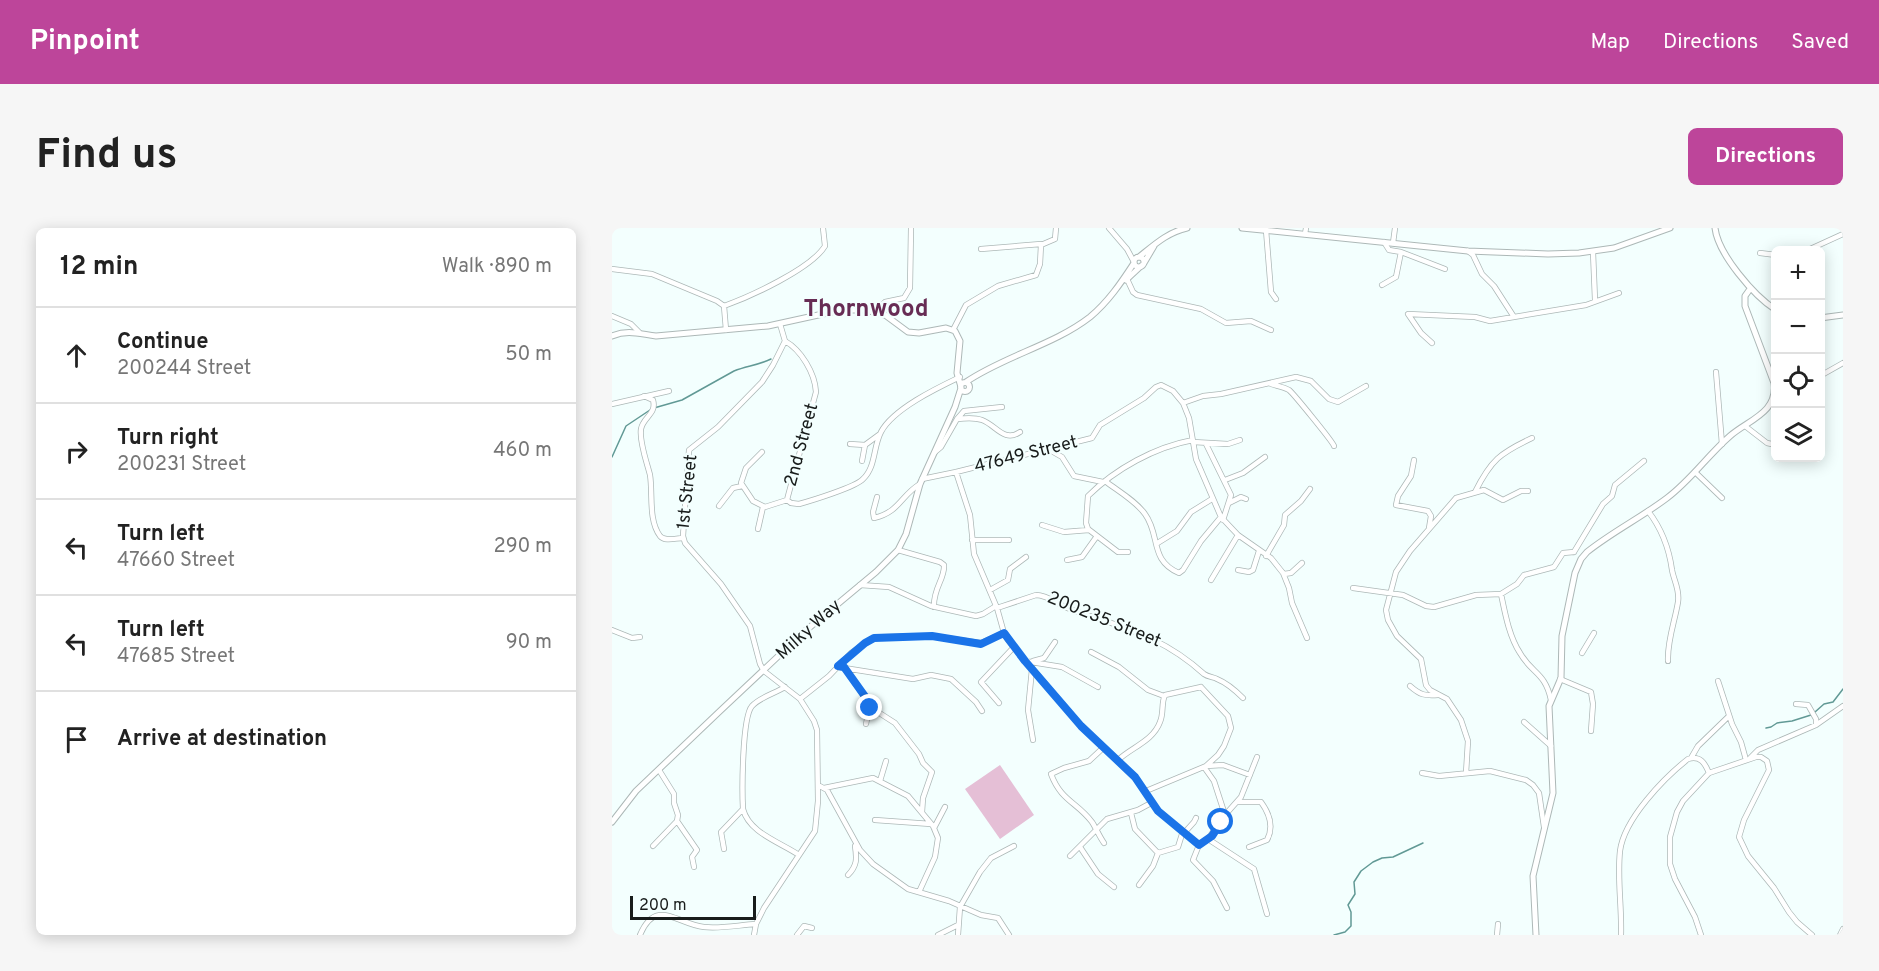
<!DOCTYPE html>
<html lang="en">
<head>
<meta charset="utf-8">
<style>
  :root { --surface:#fff; --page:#f6f6f6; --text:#222; --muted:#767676; --line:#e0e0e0; --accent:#bd459a }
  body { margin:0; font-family:Overpass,sans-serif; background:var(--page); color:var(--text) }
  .controls { position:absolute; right:18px; top:18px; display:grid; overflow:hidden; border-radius:9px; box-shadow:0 3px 15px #0003 }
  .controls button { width:54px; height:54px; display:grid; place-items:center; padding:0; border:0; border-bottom:2px solid var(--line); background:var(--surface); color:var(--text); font:30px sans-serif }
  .scale { position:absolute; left:18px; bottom:15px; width:126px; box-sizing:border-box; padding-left:6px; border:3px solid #181c1b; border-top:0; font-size:16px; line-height:21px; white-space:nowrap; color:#181c1b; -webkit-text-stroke:4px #f3fffe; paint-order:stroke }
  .stop { position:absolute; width:18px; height:18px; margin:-14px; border:4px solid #1a73e8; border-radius:50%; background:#fff }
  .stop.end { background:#1a73e8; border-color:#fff; box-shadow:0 2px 6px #0008 }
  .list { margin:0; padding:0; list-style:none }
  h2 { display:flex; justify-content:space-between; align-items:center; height:78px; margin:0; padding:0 24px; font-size:26px }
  h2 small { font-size:20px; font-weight:400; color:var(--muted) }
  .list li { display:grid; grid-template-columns:39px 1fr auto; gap:18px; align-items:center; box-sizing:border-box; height:96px; padding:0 24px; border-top:2px solid var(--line) }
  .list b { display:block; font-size:22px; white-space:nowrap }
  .list p { margin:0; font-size:20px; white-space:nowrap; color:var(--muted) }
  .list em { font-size:20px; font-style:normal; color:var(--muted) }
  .icon { flex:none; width:33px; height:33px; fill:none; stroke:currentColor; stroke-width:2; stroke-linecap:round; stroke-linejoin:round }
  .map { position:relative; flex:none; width:1231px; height:707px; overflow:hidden; border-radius:9px }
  header { display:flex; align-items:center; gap:36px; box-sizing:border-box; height:84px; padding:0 30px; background:var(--accent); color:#fff }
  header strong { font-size:28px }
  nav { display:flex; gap:33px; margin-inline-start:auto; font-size:21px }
  .intro { display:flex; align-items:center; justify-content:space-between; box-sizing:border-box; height:144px; padding:0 36px }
  h1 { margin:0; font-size:42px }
  .button { padding:15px 27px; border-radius:9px; background:var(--accent); color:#fff; font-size:21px; font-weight:700 }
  main { display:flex; gap:36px; padding:0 36px }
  aside { flex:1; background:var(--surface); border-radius:9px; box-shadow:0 3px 15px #0003 }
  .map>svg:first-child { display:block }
</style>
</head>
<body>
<header>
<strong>Pinpoint</strong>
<nav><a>Map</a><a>Directions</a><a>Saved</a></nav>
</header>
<div class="intro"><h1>Find us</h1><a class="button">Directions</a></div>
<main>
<aside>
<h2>12 min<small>Walk · 890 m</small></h2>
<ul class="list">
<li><svg class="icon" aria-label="ahead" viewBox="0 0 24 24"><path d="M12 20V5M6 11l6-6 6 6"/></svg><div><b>Continue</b><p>200244 Street</p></div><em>50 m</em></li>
<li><svg class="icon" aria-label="right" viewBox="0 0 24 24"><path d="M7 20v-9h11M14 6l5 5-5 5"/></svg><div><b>Turn right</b><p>200231 Street</p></div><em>460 m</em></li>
<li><svg class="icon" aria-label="left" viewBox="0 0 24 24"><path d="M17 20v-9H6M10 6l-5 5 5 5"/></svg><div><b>Turn left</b><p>47660 Street</p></div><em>290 m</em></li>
<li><svg class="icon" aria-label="left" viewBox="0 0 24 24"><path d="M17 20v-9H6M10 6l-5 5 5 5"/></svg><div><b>Turn left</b><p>47685 Street</p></div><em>90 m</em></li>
<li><svg class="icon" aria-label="arrive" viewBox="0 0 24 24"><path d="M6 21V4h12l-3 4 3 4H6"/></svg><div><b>Arrive at destination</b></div></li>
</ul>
</aside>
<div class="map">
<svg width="1231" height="707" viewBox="0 0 1231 707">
  <rect width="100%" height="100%" fill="#f3fffe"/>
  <!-- green -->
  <path fill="#e5bfd6" d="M 388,537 L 422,587 L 388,611 L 353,561 Z"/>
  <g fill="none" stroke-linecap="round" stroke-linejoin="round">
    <!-- stream -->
    <path stroke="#619995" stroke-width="1.5" d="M 42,180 L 70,172 L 122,143 C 135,138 147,137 159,131
      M 0,229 L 14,198 L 38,182
      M 1203,484 L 1212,476 L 1221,474 L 1231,461
      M 1154,500 L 1159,499 L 1165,495 L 1180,493 L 1199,487
      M 722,707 L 733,704 L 739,698 L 739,684 L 736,677 L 743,666 L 742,654 L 749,643 L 761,634 L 770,630 L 781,629 L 811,615"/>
    <defs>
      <path id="minor" d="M 497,0 L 515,21 L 522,34
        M 654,2 L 659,64 L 664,71
        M 693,6 L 694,0
        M 772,14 L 777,22 L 789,24 L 833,41
        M 781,15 L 783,0
        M 369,21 L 429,16
        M 1196,22 L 1231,6
        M 856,23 L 861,27 L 870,46 L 882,58 L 902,89 L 974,77 L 1007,65
        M 981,24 L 983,72
        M 1148,25 L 1164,27
        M 0,41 L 40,46 L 105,73 L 112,78 L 114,102
        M 515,51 L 521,64 L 525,67 L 589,81 L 614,95 L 639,93 L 659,102
        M 770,57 L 784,49 L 789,24
        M 112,78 C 137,69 199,41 213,18 L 211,0
        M 269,85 L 269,78 L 273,74 L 292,70 L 298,60 L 299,0
        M 0,88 L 19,96 L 27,104
        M 341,102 L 354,77 L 386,58 L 424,47 L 428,36 L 429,17 L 443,11 L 444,0
        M 820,115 L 809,105 L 796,86 L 863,89 L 878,93 L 902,89
        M 1104,144 L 1110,216
        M 1208,148 L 1231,135
        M 659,156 C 665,158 672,159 677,162 C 681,165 721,214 722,218
        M 32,168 L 41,172 C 45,186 31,189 29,201 C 27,213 35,235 38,247 C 41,265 36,292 48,308 C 53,314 64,310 71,310
        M 571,175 L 591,168 L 609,166 L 684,149 L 699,153 L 717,171 L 726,174 L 754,158
        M 0,176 L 57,163
        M 345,191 L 352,183 L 390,179
        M 1133,198 L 1155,215 L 1164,217
        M 581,214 L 616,216 L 628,212
        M 238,216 L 253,217
        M 594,216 L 619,267 L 611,292
        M 436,221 L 450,229 L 462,248 L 491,254
        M 150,224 L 134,240 L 129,255 L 141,273 L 153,279 L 175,272 L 176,268 L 204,164 C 203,145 189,122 173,113
        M 323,224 L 329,219 L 345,191 C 353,190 362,189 370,192 C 384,197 392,215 408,204
        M 802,232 L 799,248 L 786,268 L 784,277 L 816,283 L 819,288 L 817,300
        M 250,233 L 253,217 L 268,206
        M 344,244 L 358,287 L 362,326 L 385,380 L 392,405 L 396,412 L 469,498 L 523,549 L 546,583 L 587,617 L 596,611 L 642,641 L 655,686
        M 1083,244 L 1110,270
        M 310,251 L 344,244 L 480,210 L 488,197 L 532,170 L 544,159 L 549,157 L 561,163 L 571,175 L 577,190 L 584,231 L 609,289 L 626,307 L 659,330 L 671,345 L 677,360 L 680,375 L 695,410
        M 613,252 L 631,245 L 653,229
        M 493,253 C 506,263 524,273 533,286 C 549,308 537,332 567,345 L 571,342 L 589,313 L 609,289
        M 863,264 C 879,232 888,225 920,210
        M 265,269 L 261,284 L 262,290 C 288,284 289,267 308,256
        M 175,272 L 179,275 L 187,276 C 198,273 244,259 251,251 C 264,239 261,219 269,204 C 281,181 325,160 348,149
        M 617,275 L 629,269 L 634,271
        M 107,278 L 121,260 L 130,258
        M 1036,283 C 1050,301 1057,320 1060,342 C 1062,353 1068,362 1066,374 C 1063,393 1055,413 1056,433
        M 430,297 L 452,304 L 477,302
        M 146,301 L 151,279
        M 360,312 L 397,312
        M 544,316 L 565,303 L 579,284 L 600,271
        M 286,322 L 328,334 L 332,337 C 333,351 321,360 322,379
        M 516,324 L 506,324 L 476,301 L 474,295 L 476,268 C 503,241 543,219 581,212
        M 962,324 L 991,276 L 1000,268 L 1003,257 L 1032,233
        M 654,328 L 672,297 L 673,287 L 689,273 L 698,261
        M 455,332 L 470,329 L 485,308
        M 626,342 L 637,344 L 641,342 L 647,323
        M 672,346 L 679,345 L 690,335
        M 599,352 L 626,307
        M 248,357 L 277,359 L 319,378 L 364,388 L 371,386 L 384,378
        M 741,360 L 791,367 L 814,378 L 822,379 L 864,367 L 889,366 L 905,356 L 912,347 L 942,339 L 951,325 L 962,324
        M 378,362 L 396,352 L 398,341 L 414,329
        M 889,366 C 893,385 897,408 908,425 C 920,446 933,444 939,472
        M 385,380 L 424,367 C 436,367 447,377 458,381 C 511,400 549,407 592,446 C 596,449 602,449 605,451 C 615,455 624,463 631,470
        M 0,402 L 20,410 L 28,409
        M 479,424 L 507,439 L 536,462 L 552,468
        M 970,425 L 982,405
        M 413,433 L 450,439 L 486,459
        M 421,433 L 432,430 L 443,414
        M 226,439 L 301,451 L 319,447 L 339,451 L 364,474 L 370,483
        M 232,439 L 258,477 L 254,496
        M 420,441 L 416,482 L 421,512
        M 948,451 L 979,464 L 981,476 L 979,503
        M 1106,453 L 1120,496 L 1129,514 L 1134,532
        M 798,458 C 808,467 813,468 826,467
        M 173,459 C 164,465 148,469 140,478 C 130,489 130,563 131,581 C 137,605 168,614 187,627
        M 188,471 L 217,448 L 239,425 L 258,412 L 269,409 L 320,408 L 369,415 L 392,405
        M 387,475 L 369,454 L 401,420
        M 1184,476 L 1196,477 L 1204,491 L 1204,497
        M 258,479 L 283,495 L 307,526 L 311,535 L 320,544 L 311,570 L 310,584
        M 912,494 L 939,518
        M 1079,530 L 1086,518 L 1117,488
        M 1138,530 L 1146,522 L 1204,497 L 1231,478
        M 506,532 C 520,519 541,513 548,494 C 552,485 549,475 553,467 L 589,459
        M 594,538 L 611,537 L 638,547
        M 592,539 L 602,553 L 613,587
        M 810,545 L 827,548 L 878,543 L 914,552 L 921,557 L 927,565 L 932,599
        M 854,545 L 856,513 L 849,492 L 835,471 L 818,462 L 814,457 L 809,431 L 785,408 L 776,392 L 774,382 L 784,344 L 798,323 L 844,270 L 872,262 L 891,272 L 909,263 L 916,263
        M 268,553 L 274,533
        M 206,557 L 215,562 L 248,622 L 261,636 L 296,661 L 337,673 L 369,687 L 386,690 L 397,707
        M 212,560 L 261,550 L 296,568 L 321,598 L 326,610 L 323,629 L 307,664
        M 534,563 L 594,538 L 606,527 L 612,518 L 619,500 L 616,488 L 589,459
        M 626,574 L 649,574 C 657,585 662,599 655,612 L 637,619
        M 519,585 L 523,601 L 546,625 L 566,619 L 571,603
        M 263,592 L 319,596
        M 65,593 L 85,622 L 80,629 L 82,639
        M 322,600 L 333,579
        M 573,604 L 582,594 L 584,590
        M 596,611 L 613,587 L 629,569 L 645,529
        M 492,615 C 487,608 484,600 480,594 C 465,574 449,573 439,546 L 452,540 L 477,533 L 492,519
        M 587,617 L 581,632 L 601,653 L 615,680
        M 41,618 L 65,593 L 66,587 L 62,575 L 62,566 L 47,542
        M 468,619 L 486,646 L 502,659
        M 112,621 L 109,604 L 131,581
        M 458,628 L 495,591 L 526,582 L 539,575
        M 236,647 C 245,638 245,631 243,618
        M 527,657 L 541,638 L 546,625
        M 28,707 C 44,669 65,696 92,699 C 108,701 127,697 144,696
        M 142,707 L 144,696 L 152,680 L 203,603 L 206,573 L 205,502 L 202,493 L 188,471 L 152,443 L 148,436 L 138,398 L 109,356 L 73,315 L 71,308 L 77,222 L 106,199 L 150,154 L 161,137 L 173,113 L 168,96
        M 185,707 L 192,698 L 200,700
        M 326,707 L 346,697
        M 346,707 L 348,679 L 368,644 L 379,630 L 402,618
        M 885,707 L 886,696
        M 1009,707 C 1010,679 1005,651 1008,623 C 1012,591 1052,550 1076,531 C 1088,527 1093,535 1097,545
        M 1089,707 L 1083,689 L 1063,651 L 1058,636 L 1058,609 L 1065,584 L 1071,573 L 1097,545 L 1144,529 L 1149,529 L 1155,533 L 1157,542 L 1132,592 L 1127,609 L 1136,628 L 1162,660 L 1177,684 L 1185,694 L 1200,707
        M 1228,707 L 1231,701"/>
      <path id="tertiary" d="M 630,0 L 856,23 L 936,26 L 967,25 L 1002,20 L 1058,0
        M 1103,0 C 1106,26 1142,68 1164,82
        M522 34a5 5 0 1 1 10 0a5 5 0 1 1-10 0Z
        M 527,29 C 542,17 556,4 575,0
        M 532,35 L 542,18
        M 514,52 L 529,38
        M 1208,90 L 1231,87
        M 0,108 C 16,101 28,106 44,108 L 156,98 L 229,82 L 254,82 L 273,87 L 296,104 L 307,105 L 334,100 L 343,103 L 348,113 L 345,145 L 349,159
        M 354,154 C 392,128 442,117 478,89 C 496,74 509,55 522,35
        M348.5 159a4.5 4.5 0 1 1 9 0a4.5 4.5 0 1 1-9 0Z
        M 0,594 L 24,563 L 108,483 L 192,404 L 264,344 L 286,322 L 294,306 L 308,256 L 343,179 L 349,160
        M 924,707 L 921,648 L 941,565 L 937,478 L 949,450 L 950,408 L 963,345 L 969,331 L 975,324 C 1000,304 1030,289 1055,270 C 1079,252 1096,227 1118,208 C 1136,192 1166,185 1162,155 L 1133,78 L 1133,68 L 1138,61"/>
    </defs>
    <!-- minor casing -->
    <use href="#minor" stroke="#adb8b7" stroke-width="6"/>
    <!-- tertiary casing -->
    <use href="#tertiary" stroke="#adb8b7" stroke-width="7"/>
    <!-- minor -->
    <use href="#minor" stroke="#fff" stroke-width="4.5"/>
    <!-- tertiary -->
    <use href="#tertiary" stroke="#fff" stroke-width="5"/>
  </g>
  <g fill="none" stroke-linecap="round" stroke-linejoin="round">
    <!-- route -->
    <path stroke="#1a73e8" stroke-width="8" d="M 258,480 L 257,474 L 232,439 L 226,438 L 253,415 L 262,410 L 320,408 L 369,416 L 392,405 L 413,433 L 469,498 L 523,549 L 546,583 L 587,617 L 600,608 L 609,594"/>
  </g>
  <g text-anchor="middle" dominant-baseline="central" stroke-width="4.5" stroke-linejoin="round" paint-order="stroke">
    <!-- street labels -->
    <g font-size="18" fill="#181c1b" stroke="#f3fffe">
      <text transform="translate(190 217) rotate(-75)">2nd Street</text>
      <text transform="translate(414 227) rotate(-14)">47649 Street</text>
      <text transform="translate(76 264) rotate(-84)">1st Street</text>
      <text transform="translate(492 392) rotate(22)">200235 Street</text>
      <text transform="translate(197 402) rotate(-42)">Milky Way</text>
    </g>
    <!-- district labels -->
    <g font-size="24" font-weight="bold" fill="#672c54" stroke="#f3fffe">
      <text x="254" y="82">Thornwood</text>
    </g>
  </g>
</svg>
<div class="controls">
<button>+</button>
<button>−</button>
<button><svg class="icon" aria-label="locate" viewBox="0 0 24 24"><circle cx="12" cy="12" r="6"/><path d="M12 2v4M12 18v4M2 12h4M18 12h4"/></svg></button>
<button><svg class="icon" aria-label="layers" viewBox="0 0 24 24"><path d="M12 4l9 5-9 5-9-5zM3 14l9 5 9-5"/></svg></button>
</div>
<div class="scale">200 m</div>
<div class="stop" style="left:609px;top:594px"></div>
<div class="stop end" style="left:258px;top:480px"></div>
</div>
</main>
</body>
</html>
